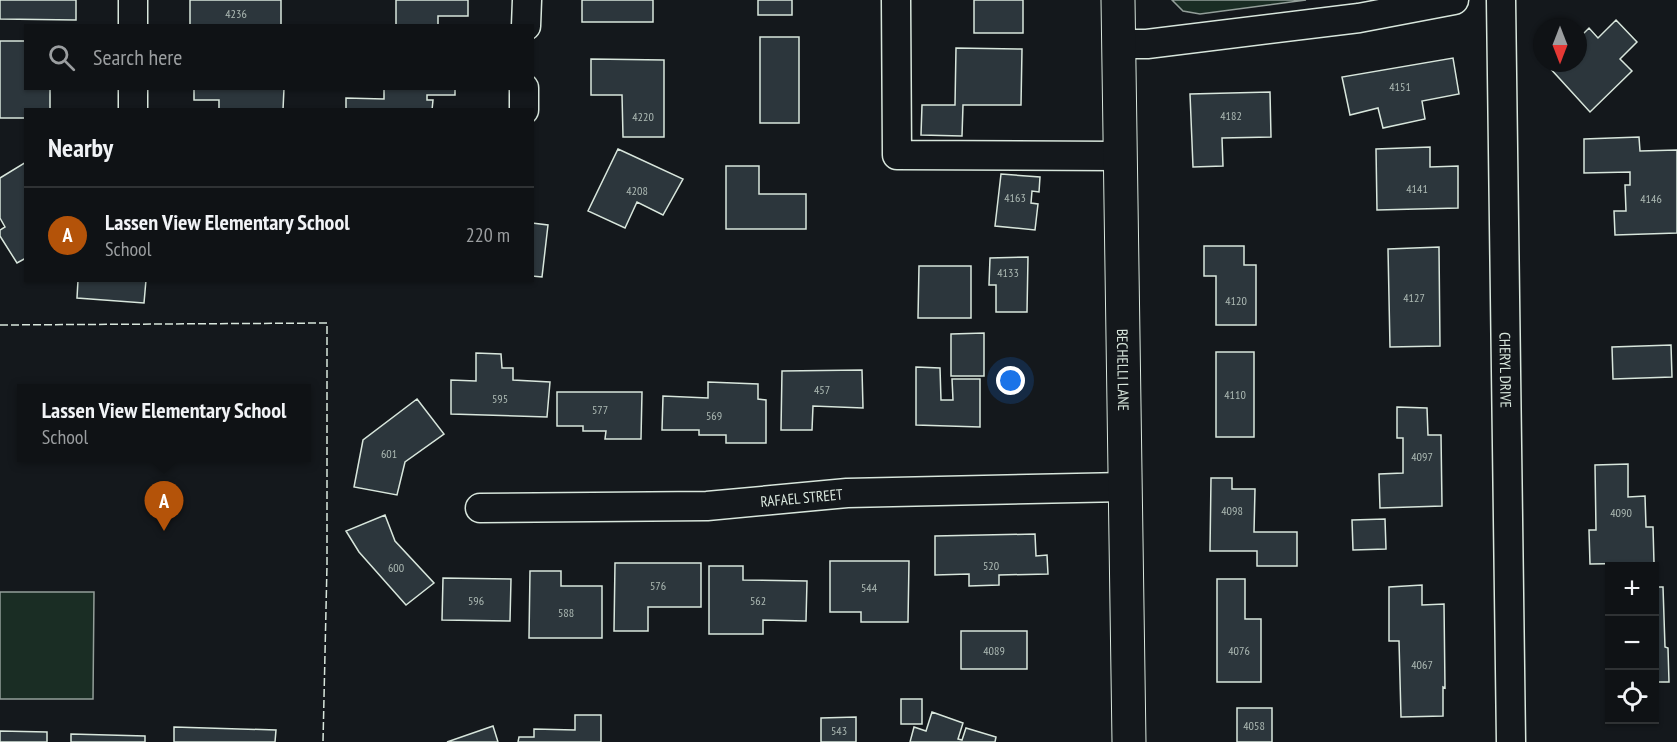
<!DOCTYPE html>
<html lang="en">
<head>
<meta charset="utf-8">
<style>
  :root { --surface:#0f1215; --page:#1d2022; --text:#f1f3f6; --muted:#9b9ea0; --line:#2f3234; --accent:#b45309 }
  body { margin:0; font-family:"PT Sans Narrow",sans-serif; background:var(--page); color:var(--text) }
  .controls { position:absolute; right:18px; bottom:18px; display:grid; overflow:hidden; border-radius:0px; box-shadow:0 2px 4px #0004 }
  .controls button { width:54px; height:54px; display:grid; place-items:center; padding:0; border:0; border-bottom:2px solid var(--line); background:var(--surface); color:var(--text); font:30px sans-serif }
  .compass { position:absolute; left:1533px; top:18px; width:54px; height:54px; border-radius:50%; background:var(--surface); box-shadow:0 2px 4px #0004; rotate:180deg }
  .you { position:absolute; left:1011px; top:381px; width:21px; height:21px; margin:-15px; border:4px solid #fff; border-radius:50%; background:#1a73e8; box-shadow:0 0 0 9px #1a73e833 }
  .badge { display:grid; place-items:center; width:39px; height:39px; border-radius:50%; background:var(--accent); color:#fff; font-size:20px; font-weight:700 }
  .pin { position:absolute; translate:-50% -50px; filter:drop-shadow(0 2px 3px #0008) }
  .pin::after { content:''; position:absolute; top:32px; width:21px; height:18px; background:inherit; clip-path:polygon(0 0,100% 0,50% 100%) }
  .popup { position:absolute; left:17px; top:384px; width:294px; height:78px; box-sizing:border-box; display:grid; place-content:center; border-radius:0px; background:var(--surface); filter:drop-shadow(0 2px 4px #0005); font-size:20px; white-space:nowrap; color:var(--muted) }
  .popup b { font-size:22px; color:var(--text) }
  .popup::after { content:''; position:absolute; left:50%; top:100%; margin-left:-12px; border:12px solid transparent; border-top-color:var(--surface) }
  .list { margin:0; padding:0; list-style:none }
  h2 { display:flex; justify-content:space-between; align-items:center; height:78px; margin:0; padding:0 24px; font-size:26px }
  h2 small { font-size:20px; font-weight:400; color:var(--muted) }
  .list li { display:grid; grid-template-columns:39px 1fr auto; gap:18px; align-items:center; box-sizing:border-box; height:96px; padding:0 24px; border-top:2px solid var(--line) }
  .list b { display:block; font-size:22px; white-space:nowrap }
  .list p { margin:0; font-size:20px; white-space:nowrap; color:var(--muted) }
  .list em { font-size:20px; font-style:normal; color:var(--muted) }
  .icon { flex:none; width:33px; height:33px; fill:none; stroke:currentColor; stroke-width:2; stroke-linecap:round; stroke-linejoin:round }
  .map { position:relative; flex:none; width:1677px; height:742px; overflow:hidden }
  .search { position:absolute; background:var(--surface); box-shadow:0 2px 4px #0004; left:24px; top:24px; width:510px; height:66px; display:flex; align-items:center; gap:15px; box-sizing:border-box; padding:0 21px; border-radius:0px; color:var(--muted); font-size:22px }
  .panel { position:absolute; background:var(--surface); box-shadow:0 2px 4px #0004; left:24px; top:108px; width:510px; height:174px; border-radius:0px }
  .map>svg:first-child { display:block }
</style>
</head>
<body>
<div class="map">
<svg width="1677" height="742" viewBox="0 0 1677 742">
  <rect width="100%" height="100%" fill="#14181c"/>
  <!-- green -->
  <path fill="#1a2d24" stroke="#939e99" stroke-width="1.5" d="M 1172,0 L 1306,0 L 1200,14 L 1183,11 Z
    M 0,592 L 94,592 L 93,699 L 0,699 Z"/>
  <!-- building -->
  <path fill="#2c363c" stroke="#d8e6dc" stroke-width="1.5" d="M 0,0 L 76,0 L 76,20 L 0,19 Z
    M 190,0 L 281,0 L 281,26 L 190,26 Z
    M 396,0 L 468,0 L 468,16 L 438,16 L 438,26 L 396,26 Z
    M 582,0 L 653,0 L 653,22 L 582,22 Z
    M 758,0 L 792,0 L 792,15 L 758,15 Z
    M 974,0 L 1023,0 L 1023,33 L 974,33 Z
    M 1616,20 L 1637,42 L 1620,59 L 1632,71 L 1590,112 L 1549,67 L 1554,63 L 1578,63 L 1578,39 L 1589,28 L 1598,38 Z
    M 760,37 L 799,37 L 799,123 L 760,123 Z
    M 0,41 L 26,41 L 26,88 L 50,88 L 50,110 L 26,110 L 26,118 L 0,118 Z
    M 956,48 L 1022,49 L 1021,105 L 963,105 L 962,136 L 921,135 L 922,105 L 955,105 Z
    M 1453,58 L 1459,94 L 1422,101 L 1425,119 L 1383,128 L 1378,108 L 1350,115 L 1342,77 Z
    M 591,59 L 664,60 L 664,137 L 623,137 L 622,95 L 591,95 Z
    M 194,88 L 284,88 L 283,110 L 219,110 L 219,100 L 194,100 Z
    M 384,88 L 455,88 L 455,95 L 427,95 L 427,100 L 433,100 L 432,110 L 346,110 L 346,98 L 384,99 Z
    M 1270,92 L 1271,137 L 1222,138 L 1223,166 L 1193,167 L 1190,94 Z
    M 1639,137 L 1640,151 L 1677,150 L 1677,233 L 1615,235 L 1614,211 L 1626,211 L 1625,185 L 1630,185 L 1630,172 L 1584,173 L 1584,139 Z
    M 1430,147 L 1430,167 L 1458,166 L 1458,208 L 1377,210 L 1376,149 Z
    M 618,149 L 683,179 L 663,215 L 637,202 L 625,228 L 588,211 Z
    M 26,162 L 26,258 L 17,263 L 0,236 L 0,230 L 5,227 L 0,218 L 0,178 Z
    M 726,166 L 759,166 L 759,194 L 806,194 L 806,229 L 726,229 Z
    M 1001,174 L 1040,177 L 1039,192 L 1032,191 L 1031,203 L 1038,204 L 1035,230 L 995,226 Z
    M 532,223 L 548,225 L 542,277 L 532,276 Z
    M 1204,246 L 1244,246 L 1244,265 L 1256,265 L 1256,325 L 1216,325 L 1216,276 L 1204,276 Z
    M 1439,247 L 1440,346 L 1390,347 L 1388,249 Z
    M 1028,257 L 1027,312 L 996,312 L 996,285 L 989,285 L 990,258 Z
    M 919,266 L 971,266 L 971,318 L 918,318 Z
    M 78,280 L 146,280 L 144,303 L 77,298 Z
    M 984,333 L 984,376 L 951,376 L 951,334 Z
    M 1671,345 L 1672,377 L 1613,379 L 1612,347 Z
    M 1216,352 L 1254,352 L 1254,437 L 1216,437 Z
    M 476,353 L 501,354 L 502,368 L 513,368 L 513,380 L 550,382 L 547,417 L 451,414 L 451,380 L 476,381 Z
    M 916,367 L 940,368 L 941,400 L 953,400 L 952,379 L 980,379 L 980,427 L 916,425 Z
    M 862,370 L 863,408 L 813,406 L 812,430 L 781,430 L 782,371 Z
    M 708,382 L 758,384 L 758,399 L 766,400 L 766,443 L 726,443 L 726,435 L 699,435 L 699,430 L 662,430 L 663,396 L 708,398 Z
    M 557,392 L 642,392 L 641,439 L 605,439 L 606,431 L 583,431 L 583,426 L 557,426 Z
    M 417,399 L 444,434 L 405,462 L 397,495 L 354,487 L 363,440 Z
    M 1397,407 L 1427,408 L 1428,435 L 1441,435 L 1442,506 L 1380,508 L 1379,474 L 1403,473 L 1403,438 L 1397,438 Z
    M 1628,464 L 1628,497 L 1645,496 L 1646,527 L 1653,527 L 1654,563 L 1590,564 L 1589,530 L 1596,530 L 1595,465 Z
    M 1211,478 L 1232,478 L 1232,489 L 1255,489 L 1254,532 L 1297,532 L 1297,566 L 1257,566 L 1257,551 L 1210,551 Z
    M 385,515 L 395,541 L 434,583 L 406,605 L 359,552 L 346,531 Z
    M 1385,519 L 1386,549 L 1353,550 L 1352,520 Z
    M 1035,534 L 1036,556 L 1047,555 L 1048,574 L 999,575 L 999,585 L 969,586 L 969,574 L 935,575 L 935,536 Z
    M 830,561 L 909,561 L 908,622 L 861,622 L 861,612 L 830,612 Z
    M 615,563 L 701,563 L 701,607 L 648,607 L 648,631 L 614,631 Z
    M 709,566 L 743,566 L 743,580 L 807,581 L 806,621 L 763,620 L 763,634 L 709,634 Z
    M 530,571 L 561,571 L 561,586 L 602,586 L 602,638 L 529,638 Z
    M 443,578 L 511,579 L 510,621 L 442,620 Z
    M 1217,579 L 1245,579 L 1245,619 L 1261,619 L 1261,682 L 1217,682 Z
    M 1422,585 L 1422,605 L 1444,604 L 1445,688 L 1443,687 L 1443,716 L 1401,717 L 1399,641 L 1389,641 L 1389,587 Z
    M 1654,587 L 1663,587 L 1665,647 L 1668,648 L 1669,682 L 1654,682 Z
    M 961,631 L 1027,631 L 1027,669 L 961,669 Z
    M 901,699 L 922,699 L 922,724 L 901,724 Z
    M 1237,708 L 1272,708 L 1272,742 L 1237,742 Z
    M 932,712 L 963,723 L 958,739 L 962,740 L 966,728 L 996,737 L 995,742 L 910,742 L 914,727 L 926,731 Z
    M 575,715 L 601,715 L 601,742 L 518,742 L 519,737 L 534,737 L 534,729 L 575,730 Z
    M 856,717 L 856,742 L 821,742 L 821,718 Z
    M 493,726 L 498,742 L 447,742 Z
    M 174,727 L 276,730 L 275,742 L 174,742 Z
    M 0,731 L 47,732 L 47,742 L 0,742 Z
    M 71,734 L 145,736 L 145,742 L 71,742 Z"/>
  <g fill="none" stroke-linecap="round" stroke-linejoin="round">
    <defs>
      <g id="minor">
        <path d="M 133,0 L 133,26"/>
        <path d="M 896,0 L 897,155 L 1120,156"/>
        <path id="s1" d="M 1501,0 L 1511,742"/>
        <path d="M 526,26 L 527,0"/>
        <path d="M 1119,44 L 1147,44 L 1359,18 L 1454,0"/>
        <path d="M 133,88 L 133,110"/>
        <path d="M 524,110 L 524,88"/>
        <path id="s2" d="M 480,508 L 707,506 L 847,493 L 1125,487"/>
      </g>
      <g id="major">
        <path id="s3" d="M 1118,0 L 1129,742"/>
      </g>
    </defs>
    <!-- minor casing -->
    <use href="#minor" stroke="#d8e6dc" stroke-width="31"/>
    <!-- major casing -->
    <use href="#major" stroke="#d8e6dc" stroke-width="35"/>
    <!-- minor -->
    <use href="#minor" stroke="#14181c" stroke-width="28"/>
    <!-- major -->
    <use href="#major" stroke="#14181c" stroke-width="33"/>
    <!-- fence -->
    <path stroke="#d8e6dc" stroke-width="1.5" stroke-dasharray="8 3" stroke-linecap="butt" d="M 0,325 L 327,323 L 327,565 L 323,742"/>
  </g>
  <g text-anchor="middle" dominant-baseline="central" stroke-width="4.5" stroke-linejoin="round" paint-order="stroke">
    <!-- number labels -->
    <g font-size="12" fill="#adbab4">
      <text x="236" y="13">4236</text>
      <text x="1400" y="86">4151</text>
      <text x="1231" y="115">4182</text>
      <text x="643" y="116">4220</text>
      <text x="1417" y="188">4141</text>
      <text x="637" y="190">4208</text>
      <text x="1015" y="197">4163</text>
      <text x="1651" y="198">4146</text>
      <text x="1008" y="272">4133</text>
      <text x="1414" y="297">4127</text>
      <text x="1236" y="300">4120</text>
      <text x="822" y="389">457</text>
      <text x="1235" y="394">4110</text>
      <text x="500" y="398">595</text>
      <text x="600" y="409">577</text>
      <text x="714" y="415">569</text>
      <text x="389" y="453">601</text>
      <text x="1422" y="456">4097</text>
      <text x="1232" y="510">4098</text>
      <text x="1621" y="512">4090</text>
      <text x="991" y="565">520</text>
      <text x="396" y="567">600</text>
      <text x="658" y="585">576</text>
      <text x="869" y="587">544</text>
      <text x="476" y="600">596</text>
      <text x="758" y="600">562</text>
      <text x="566" y="612">588</text>
      <text x="994" y="650">4089</text>
      <text x="1239" y="650">4076</text>
      <text x="1422" y="664">4067</text>
      <text x="1254" y="725">4058</text>
      <text x="839" y="730">543</text>
    </g>
    <!-- street labels -->
    <g font-size="15" fill="#d8e6dc" stroke="#14181c">
      <text stroke="none"><textPath href="#s3" startOffset="370">BECHELLI LANE</textPath></text>
      <text stroke="none"><textPath href="#s1" startOffset="370">CHERYL DRIVE</textPath></text>
      <text stroke="none"><textPath href="#s2" startOffset="322">RAFAEL STREET</textPath></text>
    </g>
  </g>
</svg>
<div class="controls">
<button>+</button>
<button>−</button>
<button><svg class="icon" aria-label="locate" viewBox="0 0 24 24"><circle cx="12" cy="12" r="6"/><path d="M12 2v4M12 18v4M2 12h4M18 12h4"/></svg></button>
</div>
<svg class="compass" viewBox="-18 -18 36 36"><path d="M0-13l5 13h-10z" fill="#e53935"/><path d="M0 13l5-13h-10z" fill="#9b9ea0"/></svg>
<div class="you"></div>
<div class="pin badge" style="left:164px;top:531px">A</div>
<div class="popup"><b>Lassen View Elementary School</b>School</div>
<div class="search"><svg class="icon" aria-label="search" viewBox="0 0 24 24"><circle cx="10" cy="10" r="6"/><path d="M15 15l6 6"/></svg>Search here</div>
<section class="panel">
<h2>Nearby<small></small></h2>
<ul class="list">
<li><span class="badge">A</span><div><b>Lassen View Elementary School</b><p>School</p></div><em>220 m</em></li>
</ul>
</section>
</div>
</body>
</html>
